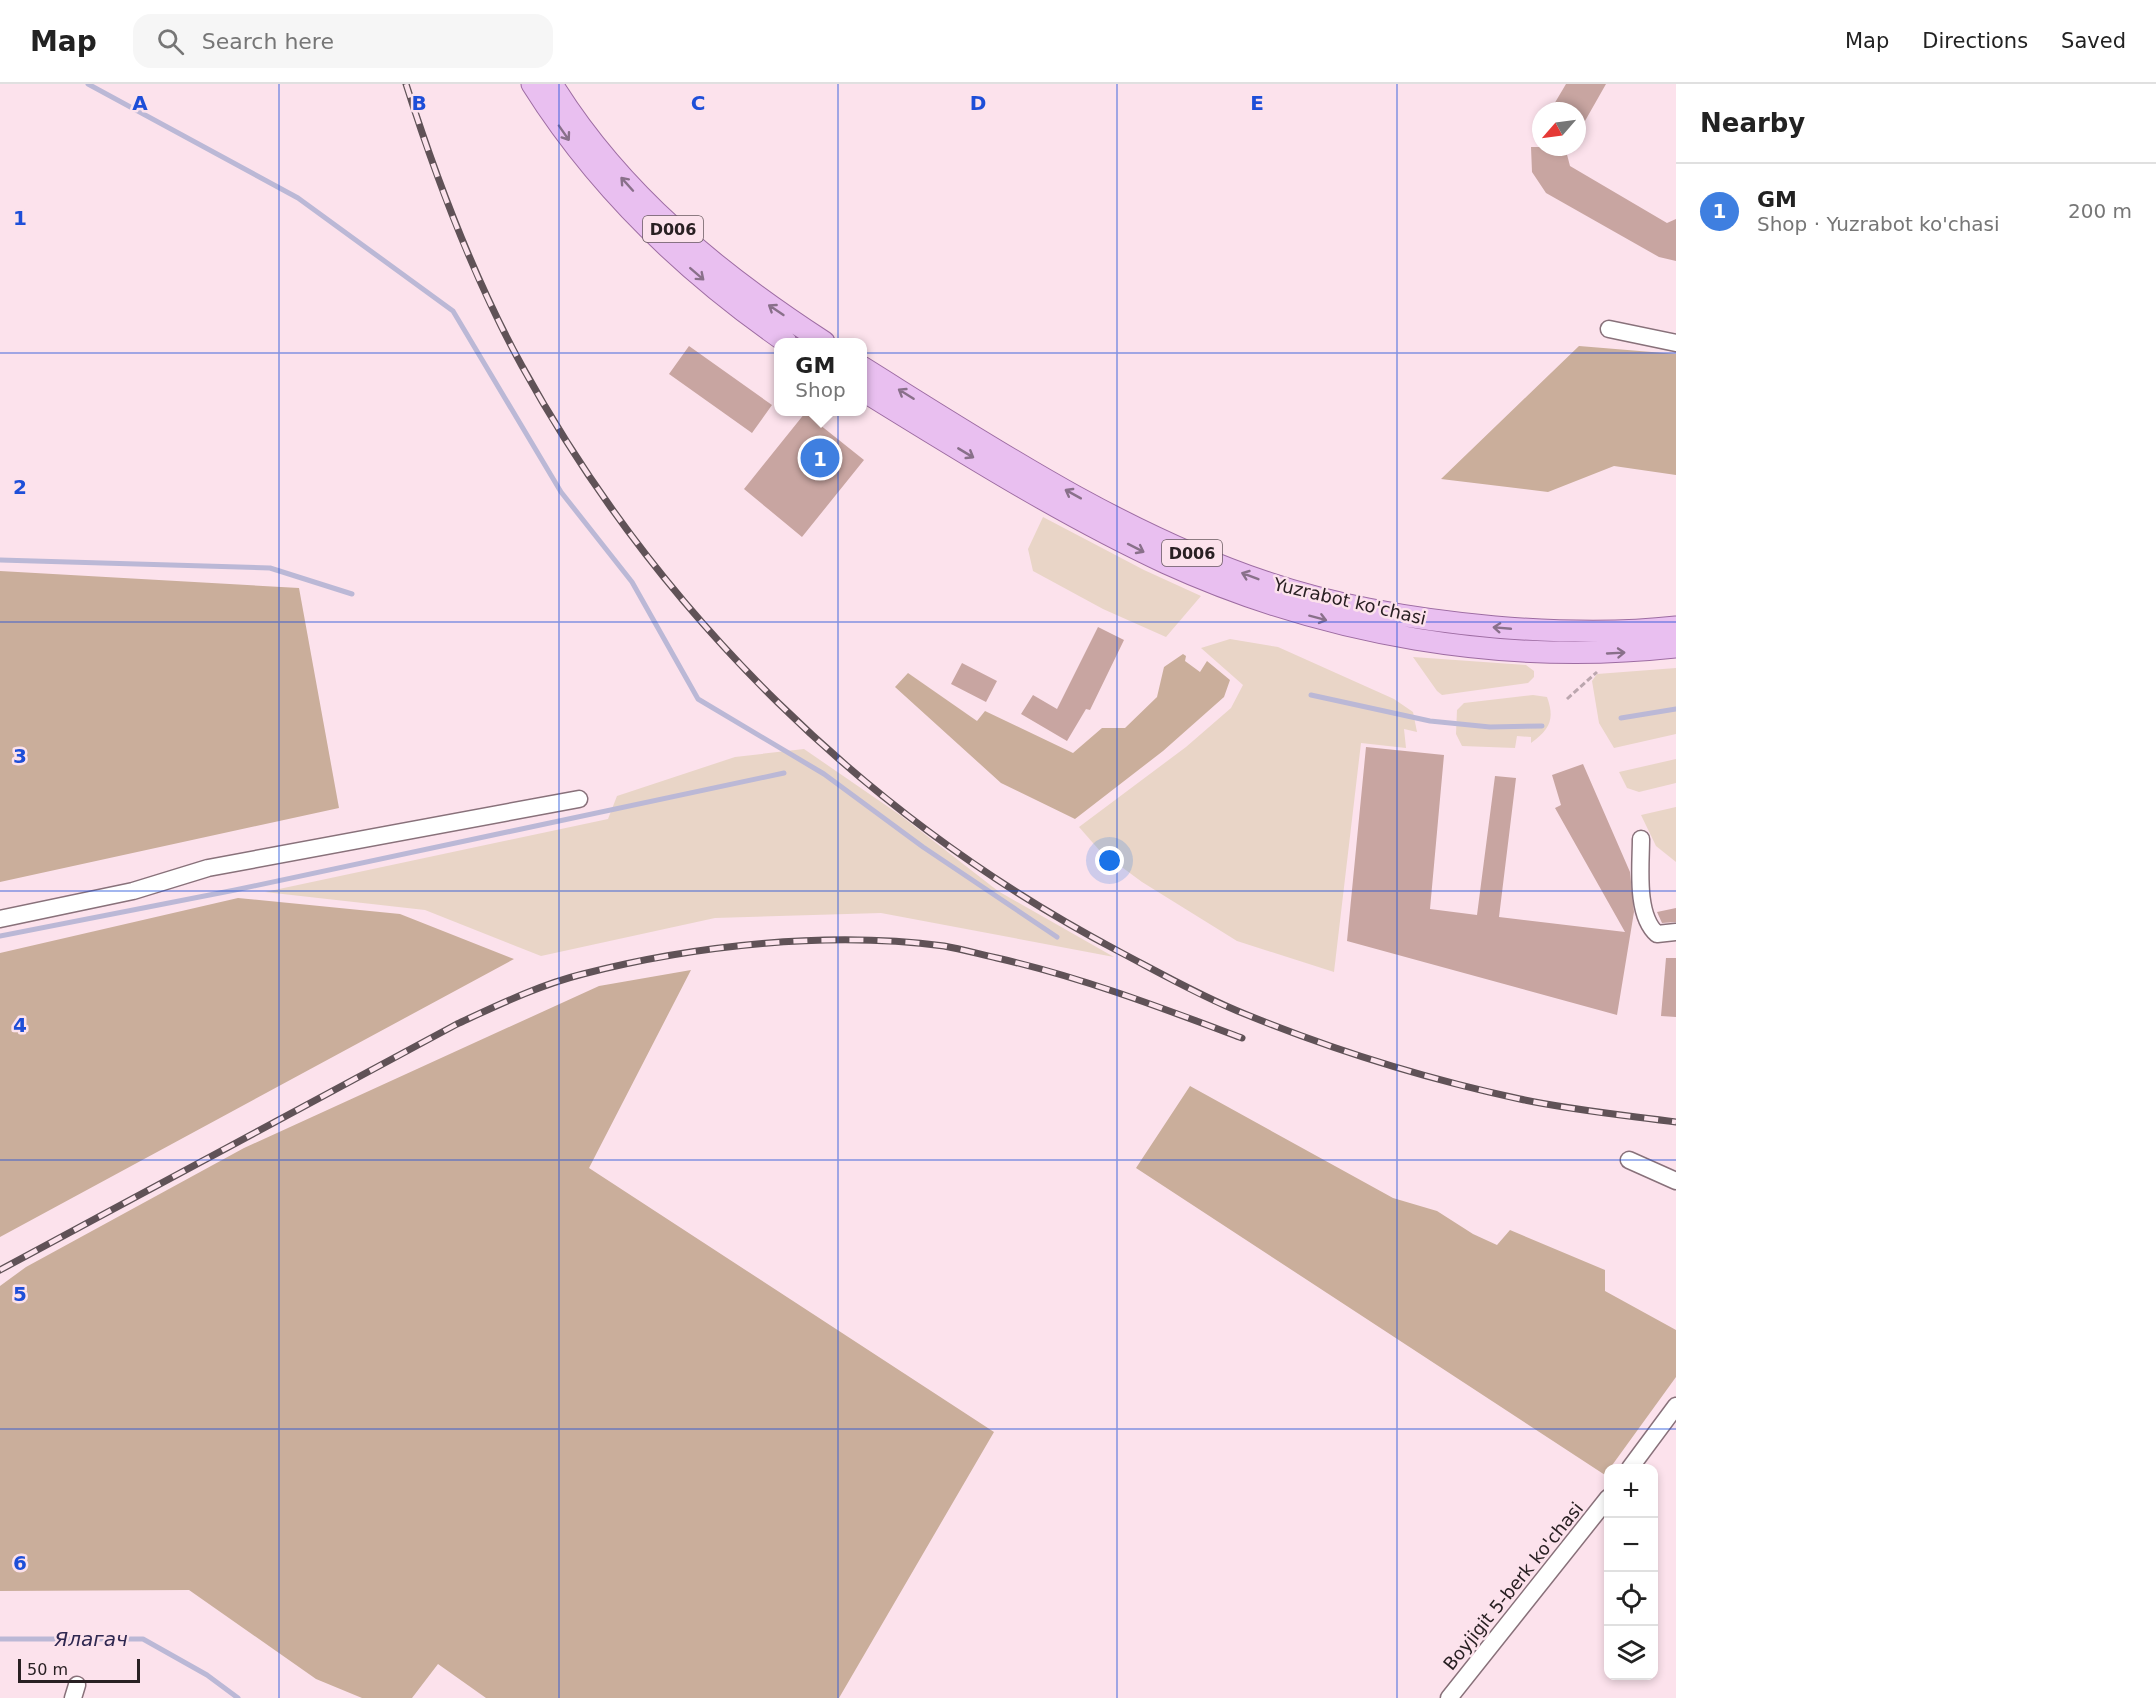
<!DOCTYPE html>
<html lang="en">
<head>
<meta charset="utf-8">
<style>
  :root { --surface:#fff; --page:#f6f6f6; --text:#222; --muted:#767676; --line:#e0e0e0; --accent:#1a73e8 }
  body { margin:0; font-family:"DejaVu Sans",sans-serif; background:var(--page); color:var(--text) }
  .controls { position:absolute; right:18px; bottom:18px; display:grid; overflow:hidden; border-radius:12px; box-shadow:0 3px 9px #0003 }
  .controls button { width:54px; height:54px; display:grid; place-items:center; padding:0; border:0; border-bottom:2px solid var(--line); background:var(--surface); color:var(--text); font:30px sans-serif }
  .compass { position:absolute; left:1532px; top:18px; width:54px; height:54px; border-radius:50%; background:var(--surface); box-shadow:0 3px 9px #0003; rotate:242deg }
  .scale { position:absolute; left:18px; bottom:15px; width:122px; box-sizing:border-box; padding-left:6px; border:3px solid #292023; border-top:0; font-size:16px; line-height:21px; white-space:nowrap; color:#292023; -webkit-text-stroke:4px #fce2ec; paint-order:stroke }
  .you { position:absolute; left:1110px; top:777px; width:21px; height:21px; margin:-15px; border:4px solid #fff; border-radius:50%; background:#1a73e8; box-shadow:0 0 0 9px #1a73e833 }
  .badge { display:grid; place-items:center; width:39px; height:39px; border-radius:50%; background:var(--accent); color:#fff; font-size:20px; font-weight:700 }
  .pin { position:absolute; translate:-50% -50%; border:3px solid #fff; box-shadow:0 2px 6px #0006 }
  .popup { position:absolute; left:774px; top:254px; width:93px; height:78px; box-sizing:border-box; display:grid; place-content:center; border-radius:12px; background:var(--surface); filter:drop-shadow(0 2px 4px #0005); font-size:20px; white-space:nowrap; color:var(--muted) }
  .popup b { font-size:22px; color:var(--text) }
  .popup::after { content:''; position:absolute; left:50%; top:100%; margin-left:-12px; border:12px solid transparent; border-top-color:var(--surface) }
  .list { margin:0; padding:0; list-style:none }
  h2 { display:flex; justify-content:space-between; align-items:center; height:78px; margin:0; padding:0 24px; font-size:26px }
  h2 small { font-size:20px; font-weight:400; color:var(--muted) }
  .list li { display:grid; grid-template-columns:39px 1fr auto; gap:18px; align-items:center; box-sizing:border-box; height:96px; padding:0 24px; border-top:2px solid var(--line) }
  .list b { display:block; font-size:22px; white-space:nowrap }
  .list p { margin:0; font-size:20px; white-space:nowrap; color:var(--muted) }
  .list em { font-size:20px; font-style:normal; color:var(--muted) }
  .icon { flex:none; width:33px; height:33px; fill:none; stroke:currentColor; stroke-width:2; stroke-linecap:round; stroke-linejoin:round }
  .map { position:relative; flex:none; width:1676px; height:1614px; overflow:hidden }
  header { display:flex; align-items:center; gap:36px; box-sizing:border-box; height:84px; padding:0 30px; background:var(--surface); border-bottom:2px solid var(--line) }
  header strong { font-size:28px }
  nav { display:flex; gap:33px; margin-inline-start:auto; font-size:21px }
  .search { width:420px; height:54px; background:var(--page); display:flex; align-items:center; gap:15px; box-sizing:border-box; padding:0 21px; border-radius:18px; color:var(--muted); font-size:22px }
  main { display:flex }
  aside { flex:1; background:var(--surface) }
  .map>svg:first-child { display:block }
</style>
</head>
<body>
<header>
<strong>Map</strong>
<div class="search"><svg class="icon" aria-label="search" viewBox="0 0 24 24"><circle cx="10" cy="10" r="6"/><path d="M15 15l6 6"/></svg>Search here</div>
<nav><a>Map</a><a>Directions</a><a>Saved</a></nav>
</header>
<main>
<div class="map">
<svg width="1676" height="1614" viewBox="0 0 1676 1614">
  <rect width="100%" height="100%" fill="#fce2ec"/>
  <!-- green -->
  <path fill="#e9d5c7" d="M 1043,433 L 1144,486 L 1201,512 L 1166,553 L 1103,525 L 1033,487 L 1028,465 Z
    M 1230,555 L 1278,563 L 1394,615 L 1413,628 L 1417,648 L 1404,645 L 1406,664 L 1361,659 L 1334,888 L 1237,857 L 1142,798 L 1100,767 L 1079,743 L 1186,663 L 1231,624 L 1243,601 L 1201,564 Z
    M 1413,573 L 1526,581 L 1534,587 L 1534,593 L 1528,599 L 1442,611 L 1437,607 Z
    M 1676,584 L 1676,650 L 1614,664 L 1599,639 L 1592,597 L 1597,590 Z
    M 1533,611 L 1547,613 C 1555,635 1550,645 1531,659 L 1531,653 L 1517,652 L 1515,664 L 1462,662 L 1456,650 L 1457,626 L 1464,619 Z
    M 804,665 L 900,731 L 998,807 L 1114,873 L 881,829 L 715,834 L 541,872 L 425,826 L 265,808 L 608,735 L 617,712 L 735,673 Z
    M 1676,675 L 1676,699 L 1639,708 L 1627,704 L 1619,688 Z
    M 1676,723 L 1676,778 L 1656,762 L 1641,731 Z"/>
  <!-- forest -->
  <path fill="#caae9b" d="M 1579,262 L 1676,270 L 1676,391 L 1614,382 L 1548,408 L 1441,395 Z
    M 0,487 L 299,504 L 339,724 L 0,798 Z
    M 1183,570 L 1186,572 L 1185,577 L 1200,588 L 1207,577 L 1230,596 L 1224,613 L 1163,667 L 1075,735 L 1001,699 L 895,603 L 908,589 L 977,637 L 985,627 L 1073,669 L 1102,644 L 1125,644 L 1157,613 L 1164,583 Z
    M 238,814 L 400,830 L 514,875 L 0,1153 L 0,869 Z
    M 691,886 L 589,1084 L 994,1348 L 839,1614 L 486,1614 L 438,1580 L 412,1614 L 362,1614 L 316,1595 L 189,1506 L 0,1507 L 0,1202 L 26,1183 L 244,1064 L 599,902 Z
    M 1190,1002 L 1393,1114 L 1437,1127 L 1473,1150 L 1497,1161 L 1510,1146 L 1605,1186 L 1605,1207 L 1676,1246 L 1676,1293 L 1605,1391 L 1136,1084 Z"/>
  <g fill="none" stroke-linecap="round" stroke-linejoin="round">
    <!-- stream -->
    <path stroke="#bbb8d6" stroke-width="5" d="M 88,0 L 298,114 L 453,227 L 561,408 L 632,498 L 698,615 L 824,690 L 923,763 L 1057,853
      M 0,476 L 270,484 L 352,510
      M 1311,611 L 1430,637 L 1490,643 L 1542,642
      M 1621,634 L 1676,625
      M 0,852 L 235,806 L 784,689
      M 0,1555 L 143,1555 L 207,1591 L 238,1614"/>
  </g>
  <!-- building -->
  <path fill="#c8a5a1" d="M 1566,0 L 1606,0 L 1577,51 L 1577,27 L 1550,27 Z
    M 1531,63 L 1565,63 L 1570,82 L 1667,139 L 1676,135 L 1676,177 L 1659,173 L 1546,109 L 1532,88 Z
    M 689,262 L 772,321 L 752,349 L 669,290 Z
    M 805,329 L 864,376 L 802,453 L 744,405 Z
    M 1098,543 L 1124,556 L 1090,626 L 1086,625 L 1067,657 L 1021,630 L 1033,611 L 1057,625 Z
    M 962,579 L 997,597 L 986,618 L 951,600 Z
    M 1366,663 L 1444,671 L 1430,825 L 1477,831 L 1495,692 L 1516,694 L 1499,833 L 1625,848 L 1555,724 L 1561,721 L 1552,691 L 1583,680 L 1630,788 L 1634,828 L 1617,931 L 1347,857 Z
    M 1676,824 L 1676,838 L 1662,839 L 1657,828 Z
    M 1666,874 L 1676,874 L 1676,933 L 1661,932 Z"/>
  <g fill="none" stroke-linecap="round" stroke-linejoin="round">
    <defs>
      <path id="minor" d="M 1609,245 L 1676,259
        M 1641,755 C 1641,781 1635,831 1657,850 L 1676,848
        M 0,835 L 133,807 L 208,784 L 579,715
        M 1629,1076 L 1676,1097
        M 1630,1384 L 1676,1322
        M 73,1614 L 77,1601
        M 1449,1614 L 1608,1414"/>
      <path id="major" d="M 532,0 C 598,105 685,188 786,258
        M 552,0 C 620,110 718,189 824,258
        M 862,283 C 990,363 1120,449 1265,498 C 1338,523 1418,536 1495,543 C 1556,548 1615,550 1676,543
        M 862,306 C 961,367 1061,430 1166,479 C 1324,551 1504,582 1676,563"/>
    </defs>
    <!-- minor casing -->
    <use href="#minor" stroke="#88717a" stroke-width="19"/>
    <!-- major casing -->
    <use href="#major" stroke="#9d6ca2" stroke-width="23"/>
    <!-- path -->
    <path stroke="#bba6ae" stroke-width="3" stroke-dasharray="6 3" stroke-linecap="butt" d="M 1567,615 L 1597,588"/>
    <!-- minor -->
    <use href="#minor" stroke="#fff" stroke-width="16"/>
    <!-- major -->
    <use href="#major" stroke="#e9bff0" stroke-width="21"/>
    <defs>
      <path id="rail" d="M 406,0 C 437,97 473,193 522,282 C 659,531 869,736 1120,868 C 1160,889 1202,913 1245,930 C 1333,966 1427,995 1520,1015 C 1571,1026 1624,1031 1676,1038
        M 0,1186 L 457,940 C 498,921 539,901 583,890 C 695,861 829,847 944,862 C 961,865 979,870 997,874 C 1081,893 1162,924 1242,954"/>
    </defs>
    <!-- rail casing -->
    <use href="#rail" stroke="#605257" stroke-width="7"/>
    <!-- rail -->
    <use href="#rail" stroke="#fce2ec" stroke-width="4.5" stroke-dasharray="14" stroke-linecap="butt"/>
  </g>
  <!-- one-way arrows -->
  <defs><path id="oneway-shaft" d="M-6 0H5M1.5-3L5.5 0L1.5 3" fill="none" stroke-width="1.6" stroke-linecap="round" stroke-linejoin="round" transform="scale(1.5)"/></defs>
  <g stroke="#89708a">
    <use href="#oneway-shaft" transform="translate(564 49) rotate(55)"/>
    <use href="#oneway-shaft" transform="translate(627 100) rotate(-132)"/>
    <use href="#oneway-shaft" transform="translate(697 190) rotate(41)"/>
    <use href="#oneway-shaft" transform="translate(776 226) rotate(-146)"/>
    <use href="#oneway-shaft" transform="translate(906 310) rotate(-148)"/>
    <use href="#oneway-shaft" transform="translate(966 369) rotate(31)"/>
    <use href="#oneway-shaft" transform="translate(1073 410) rotate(-151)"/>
    <use href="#oneway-shaft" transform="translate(1136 464) rotate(27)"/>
    <use href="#oneway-shaft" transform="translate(1250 492) rotate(-159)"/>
    <use href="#oneway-shaft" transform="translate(1318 534) rotate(15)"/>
    <use href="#oneway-shaft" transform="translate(1502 544) rotate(-175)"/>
    <use href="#oneway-shaft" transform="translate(1616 569) rotate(-3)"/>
  </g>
  <!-- grid -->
  <path fill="none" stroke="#1d4ed8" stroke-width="1.5" stroke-opacity="0.55" d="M 279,0 L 279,1614M 559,0 L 559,1614M 838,0 L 838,1614M 1117,0 L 1117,1614M 1397,0 L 1397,1614M 0,269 L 1676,269M 0,538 L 1676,538M 0,807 L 1676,807M 0,1076 L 1676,1076M 0,1345 L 1676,1345"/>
  <g text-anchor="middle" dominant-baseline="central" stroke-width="5" stroke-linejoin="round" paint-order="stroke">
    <!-- shield labels -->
    <g fill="#fce2ec" stroke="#685a5f" stroke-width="1.5">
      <rect x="643" y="132" width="60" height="26" rx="4.5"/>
      <rect x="1162" y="456" width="60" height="26" rx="4.5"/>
    </g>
    <g font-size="16" font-weight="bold" fill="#292023">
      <text x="673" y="145">D006</text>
      <text x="1192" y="469">D006</text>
    </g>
    <!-- street labels -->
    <g font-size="18" fill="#292023" stroke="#fce2ec">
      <text transform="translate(1350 517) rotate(13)">Yuzrabot ko'chasi</text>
      <text transform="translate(1513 1502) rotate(-51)">Boyjigit 5-berk ko'chasi</text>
    </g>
    <!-- water labels -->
    <g font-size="20" font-style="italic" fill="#2f2851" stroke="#fce2ec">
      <text x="91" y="1555">Ялагач</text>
    </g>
  </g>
  <g font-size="20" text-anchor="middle" font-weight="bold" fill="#1d4ed8" stroke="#fce2ec" stroke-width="5" stroke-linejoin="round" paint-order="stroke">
    <text x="140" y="26">A</text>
    <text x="419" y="26">B</text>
    <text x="698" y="26">C</text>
    <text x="978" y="26">D</text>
    <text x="1257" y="26">E</text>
    <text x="20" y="141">1</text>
    <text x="20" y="410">2</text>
    <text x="20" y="679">3</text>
    <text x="20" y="948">4</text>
    <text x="20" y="1217">5</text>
    <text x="20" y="1486">6</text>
  </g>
</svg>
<div class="controls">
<button>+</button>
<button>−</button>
<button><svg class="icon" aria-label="locate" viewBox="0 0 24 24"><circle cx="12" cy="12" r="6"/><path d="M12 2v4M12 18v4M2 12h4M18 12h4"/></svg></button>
<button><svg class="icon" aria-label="layers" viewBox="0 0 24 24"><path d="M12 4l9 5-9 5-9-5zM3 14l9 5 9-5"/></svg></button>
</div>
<svg class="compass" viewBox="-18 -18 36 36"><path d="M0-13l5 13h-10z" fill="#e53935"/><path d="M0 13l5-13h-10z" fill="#767676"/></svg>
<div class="scale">50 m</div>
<div class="you"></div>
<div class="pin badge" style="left:820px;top:374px;background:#3f7fe0">1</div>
<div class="popup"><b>GM</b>Shop</div>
</div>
<aside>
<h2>Nearby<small></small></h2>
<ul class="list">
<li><span class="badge" style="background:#3f7fe0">1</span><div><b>GM</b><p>Shop · Yuzrabot ko'chasi</p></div><em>200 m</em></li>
</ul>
</aside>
</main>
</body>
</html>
